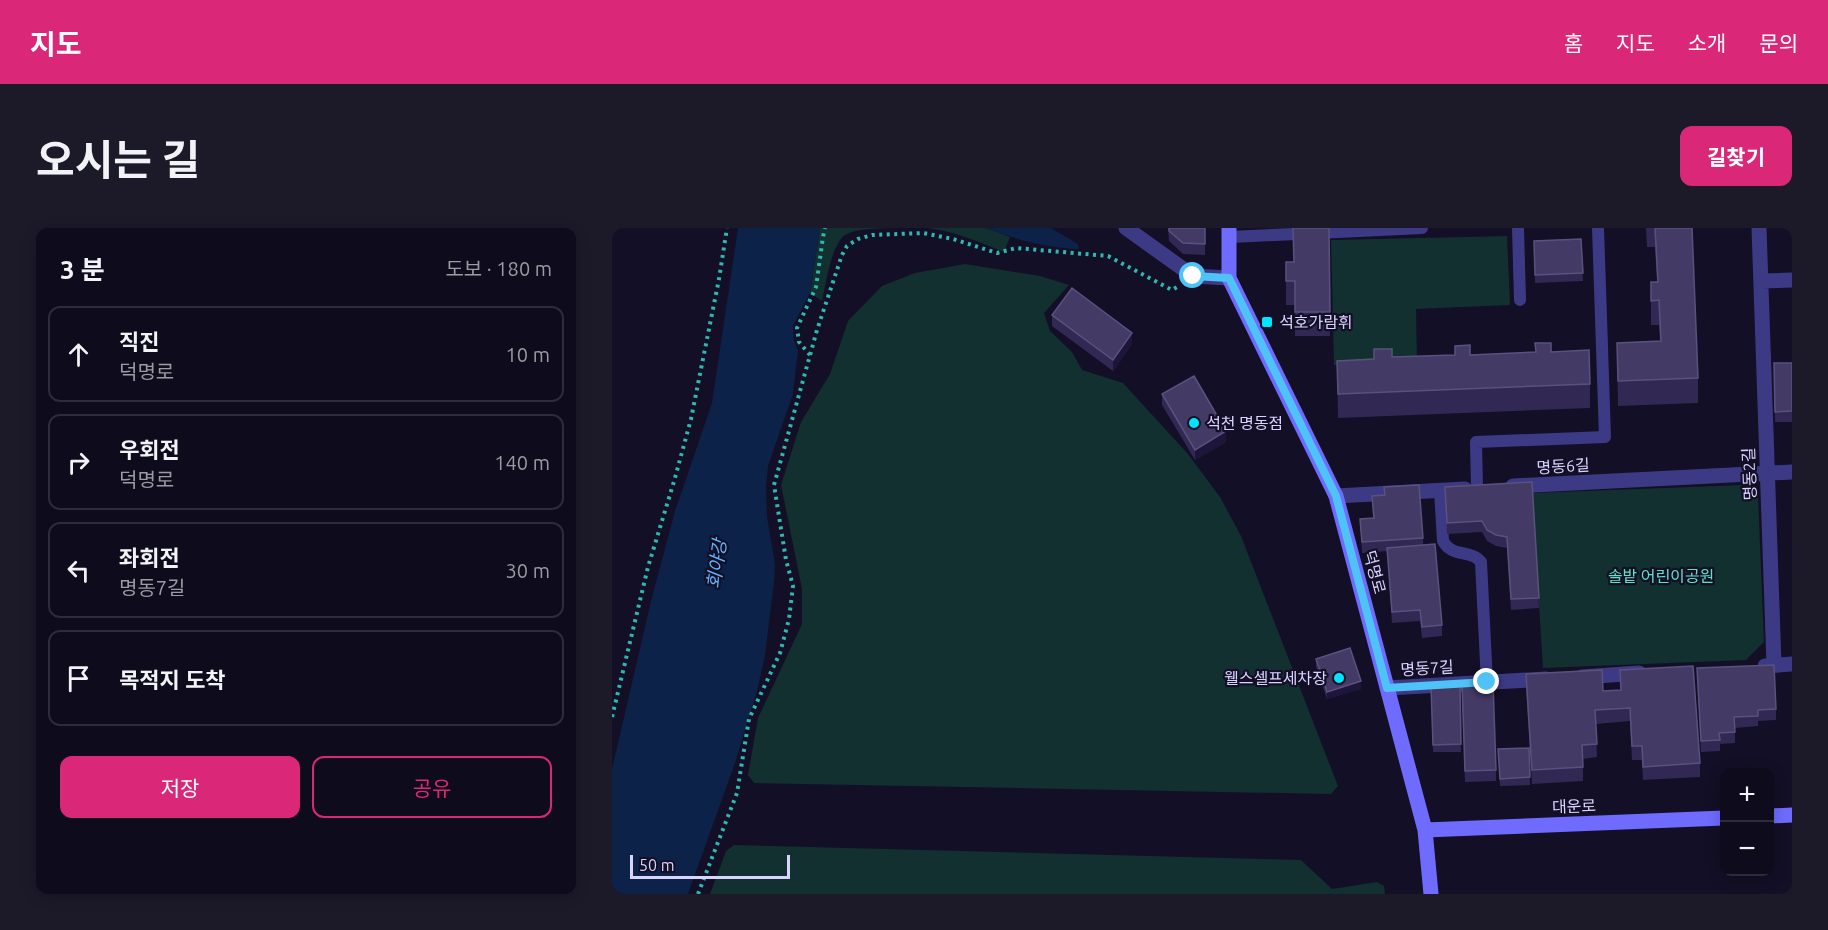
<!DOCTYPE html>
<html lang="ko">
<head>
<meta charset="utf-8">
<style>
  :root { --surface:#0e0b1c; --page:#1c1929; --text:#f1f3f6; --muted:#9b9ba3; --line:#2e2b3b; --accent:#db2777 }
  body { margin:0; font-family:Ubuntu,"Noto Sans KR",sans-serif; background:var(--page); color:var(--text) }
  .controls { position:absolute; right:18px; bottom:18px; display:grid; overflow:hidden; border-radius:12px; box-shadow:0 3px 15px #0003 }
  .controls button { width:54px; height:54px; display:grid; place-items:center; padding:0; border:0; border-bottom:2px solid var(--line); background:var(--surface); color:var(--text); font:30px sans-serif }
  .scale { position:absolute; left:18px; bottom:15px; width:160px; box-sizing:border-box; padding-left:6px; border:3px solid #d9d4ff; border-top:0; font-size:16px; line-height:21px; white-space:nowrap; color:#d9d4ff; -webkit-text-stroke:4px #130f26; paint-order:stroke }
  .stop { position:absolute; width:18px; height:18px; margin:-14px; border:4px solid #4fc3f7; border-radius:50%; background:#fff }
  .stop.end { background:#4fc3f7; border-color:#fff; box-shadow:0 2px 6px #0008 }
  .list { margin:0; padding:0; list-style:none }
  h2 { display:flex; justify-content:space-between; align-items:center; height:78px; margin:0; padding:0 24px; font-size:26px }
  h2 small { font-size:20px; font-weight:400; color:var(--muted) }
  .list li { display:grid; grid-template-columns:39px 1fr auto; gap:18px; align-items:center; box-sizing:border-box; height:96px; margin:0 12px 12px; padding:0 12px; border:2px solid var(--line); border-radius:12px }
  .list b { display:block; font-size:22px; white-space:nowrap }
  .list p { margin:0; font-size:20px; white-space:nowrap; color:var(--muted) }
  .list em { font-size:20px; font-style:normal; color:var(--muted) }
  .actions { display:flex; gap:12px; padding:18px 24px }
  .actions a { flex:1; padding:14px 0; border:2px solid var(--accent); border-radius:12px; text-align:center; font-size:21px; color:var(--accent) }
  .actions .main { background:var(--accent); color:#fff }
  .icon { flex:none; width:33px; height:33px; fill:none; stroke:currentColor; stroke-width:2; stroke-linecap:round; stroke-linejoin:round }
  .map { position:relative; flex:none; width:1180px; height:666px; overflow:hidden; border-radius:12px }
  header { display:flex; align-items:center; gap:36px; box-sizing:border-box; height:84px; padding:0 30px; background:var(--accent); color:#fff }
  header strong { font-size:28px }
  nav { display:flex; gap:33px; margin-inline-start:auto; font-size:21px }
  .intro { display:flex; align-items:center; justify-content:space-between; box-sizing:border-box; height:144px; padding:0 36px }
  h1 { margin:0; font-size:42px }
  .button { padding:15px 27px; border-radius:12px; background:var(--accent); color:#fff; font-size:21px; font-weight:700 }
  main { display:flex; gap:36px; padding:0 36px }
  aside { flex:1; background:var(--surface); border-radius:12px; box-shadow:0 3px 15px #0003 }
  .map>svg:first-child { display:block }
</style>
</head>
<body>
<header>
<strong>지도</strong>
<nav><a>홈</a><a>지도</a><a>소개</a><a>문의</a></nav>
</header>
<div class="intro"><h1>오시는 길</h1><a class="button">길찾기</a></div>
<main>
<aside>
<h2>3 분<small>도보 · 180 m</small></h2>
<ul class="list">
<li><svg class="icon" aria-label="ahead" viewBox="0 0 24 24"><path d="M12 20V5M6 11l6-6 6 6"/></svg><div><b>직진</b><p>덕명로</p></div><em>10 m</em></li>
<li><svg class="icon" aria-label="right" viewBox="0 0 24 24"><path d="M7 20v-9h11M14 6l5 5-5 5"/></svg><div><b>우회전</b><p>덕명로</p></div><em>140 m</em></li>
<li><svg class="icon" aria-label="left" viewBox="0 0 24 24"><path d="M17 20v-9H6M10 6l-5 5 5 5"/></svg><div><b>좌회전</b><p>명동7길</p></div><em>30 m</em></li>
<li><svg class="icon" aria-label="arrive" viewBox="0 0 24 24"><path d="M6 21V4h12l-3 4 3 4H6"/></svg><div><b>목적지 도착</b></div></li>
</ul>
<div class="actions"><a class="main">저장</a><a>공유</a></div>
</aside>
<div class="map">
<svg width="1180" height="666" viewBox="0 0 1180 666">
  <rect width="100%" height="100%" fill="#130f26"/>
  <!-- green -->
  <path fill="#12302f" d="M 208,0 L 279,0 C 266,1 245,0 233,7 C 219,17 214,56 210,73 L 198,65 Z
    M 315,0 L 374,0 L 398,9 L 392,24 C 368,14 341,3 315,0 Z
    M 895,8 L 898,77 L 804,81 L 805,135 L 722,137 L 719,12 Z
    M 353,36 L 428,48 L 457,57 L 432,85 L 438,103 L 460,124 L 470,142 L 511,155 L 576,226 L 608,269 L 629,308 L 726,558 L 719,566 L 142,555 L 136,547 L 146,490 L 190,396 L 190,361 L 169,257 L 189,194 L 218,146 L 236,93 L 270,58 L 303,45 Z
    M 1131,257 L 1146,268 L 1152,414 L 1134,432 L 931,440 L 920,265 Z
    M 122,617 L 689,632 L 720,661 L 765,654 L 772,658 L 773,666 L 98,666 L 114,623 Z"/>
  <!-- water -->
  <path fill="#0c2248" d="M 126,0 L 208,0 L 198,65 L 181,98 L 182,113 L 186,122 L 181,166 L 156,238 L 154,259 L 155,289 L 163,336 L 162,354 L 153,427 L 145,463 L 123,535 L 76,666 L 0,666 L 0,541 L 39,373 L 63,283 L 100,175 Z
    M 374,0 L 439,0 L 466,16 L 467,21 C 435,20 404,12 374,0 Z"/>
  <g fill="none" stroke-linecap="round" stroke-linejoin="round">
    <!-- path -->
    <path stroke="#2fb8b0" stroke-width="4" stroke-dasharray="3 4.5" stroke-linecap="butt" d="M 198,127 L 187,114 L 185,100 L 204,59 L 211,9 L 213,0
      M 0,489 L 36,339 L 63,250 L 79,191 L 107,51 L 115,0
      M 86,666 L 125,565 L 137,491 L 168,425 L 177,391 L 181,358 L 174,332 L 162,257 L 205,102 L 230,27 L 235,18 L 246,11 L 260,7 L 311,5 L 341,11 L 385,25 L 404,20 L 496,28 L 560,62 L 565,59"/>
    <!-- lane -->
    <path stroke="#3d3a85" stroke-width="12" d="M 906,0 L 908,72
      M 618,9 L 810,0
      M 865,260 L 864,214 L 993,209 L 986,0
      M 828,262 L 831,313 C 840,330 859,321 869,334 L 875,455"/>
    <!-- street -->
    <path stroke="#3d3a85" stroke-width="15" d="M 514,0 L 581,48 L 617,50
      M 1147,0 L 1162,437
      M 1149,53 L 1180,52
      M 901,258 L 1180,244
      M 724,268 L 853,261
      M 1153,438 L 1180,436
      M 970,449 L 1027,445
      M 775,460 L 934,451"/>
    <!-- secondary -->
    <path stroke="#6f6bff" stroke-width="15" d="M 617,0 L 617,50 L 724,268 L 813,602 L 819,666
      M 1158,588 L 1180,587
      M 813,602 L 1112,590"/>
  </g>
  <!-- wall -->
  <path fill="#312854" d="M 556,0 L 593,0 L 593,27 L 571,26 L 557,13 Z
    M 717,0 L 718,108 L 683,108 L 683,77 L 674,77 L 674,34 L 681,34 Z
    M 1034,0 L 1080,0 L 1086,150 L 1086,175 L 1006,178 L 1005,115 L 1048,114 L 1047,97 L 1039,97 L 1039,54 L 1045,54 L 1043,19 L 1035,19 Z
    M 969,11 L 971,53 L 923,55 L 922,13 Z
    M 440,87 L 520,116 L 501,143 L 440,98 Z
    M 939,124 L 978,156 L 978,180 L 726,190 L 725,133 L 762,131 L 780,129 Z
    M 1162,135 L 1180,135 L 1180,194 L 1163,194 Z
    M 550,166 L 614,214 L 583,232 L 550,177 Z
    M 920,254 L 927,380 L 899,382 L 895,320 L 884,318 L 875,313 L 870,304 L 835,306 L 833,259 Z
    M 772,259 L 811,310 L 811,317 L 830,397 L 830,408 L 810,410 L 808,393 L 780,395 L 775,323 L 750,325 L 748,291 L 761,290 L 760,268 L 772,267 Z
    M 704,431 L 749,461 L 715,471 L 704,439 Z
    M 1085,440 L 1164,481 L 1164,492 L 1146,493 L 1146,498 L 1123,500 L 1123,515 L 1108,516 L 1108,523 L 1089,524 Z
    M 1008,442 L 1088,535 L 1088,549 L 1031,552 L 1030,532 L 1020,532 L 1018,493 L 984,496 L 985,529 L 971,531 L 971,553 L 920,556 L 914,460 L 914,446 L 991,463 L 1008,462 Z
    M 819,458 L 848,458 L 849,524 L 821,524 Z
    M 850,466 L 884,542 L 884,553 L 853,554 Z
    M 917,520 L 918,557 L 888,558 L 886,521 Z"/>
  <!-- shaded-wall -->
  <path fill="#1d163a" d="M 520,105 L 520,116 L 501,143 L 501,132 Z
    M 614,203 L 614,214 L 583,232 L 583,222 Z
    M 749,453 L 749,461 L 715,471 L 715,464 Z"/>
  <!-- building -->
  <path fill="#433a66" stroke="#5a527e" stroke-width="1.5" d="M 557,0 L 593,0 L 593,16 L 571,15 L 557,3 Z
    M 681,0 L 717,0 L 718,84 L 683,84 L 683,53 L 674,53 L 674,34 L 682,34 Z
    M 1043,0 L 1080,0 L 1086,150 L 1006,153 L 1005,115 L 1049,113 L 1047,72 L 1039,73 L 1039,54 L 1046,54 Z
    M 969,11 L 971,45 L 923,47 L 922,13 Z
    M 460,60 L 520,105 L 501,132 L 440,87 Z
    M 923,115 L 939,115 L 939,124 L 977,122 L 978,156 L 726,166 L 725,133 L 762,131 L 762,121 L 780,121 L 780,129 L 843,127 L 843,118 L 858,117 L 858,127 L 924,124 Z
    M 1162,135 L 1180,135 L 1180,183 L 1163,184 Z
    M 582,148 L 614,203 L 583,222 L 550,166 Z
    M 920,254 L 927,370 L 899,371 L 895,309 L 884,307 L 875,302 L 870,293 L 835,295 L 833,259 Z
    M 807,257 L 811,310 L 750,314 L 748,291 L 762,290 L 760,268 L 773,267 L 772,259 Z
    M 823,316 L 830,397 L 810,399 L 808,382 L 780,384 L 775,320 Z
    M 738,420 L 749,453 L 715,464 L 704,431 Z
    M 1162,437 L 1164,481 L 1146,482 L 1146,488 L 1122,489 L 1123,504 L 1107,505 L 1108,512 L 1089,513 L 1085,440 Z
    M 1081,438 L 1088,535 L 1031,539 L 1030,518 L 1020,518 L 1018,480 L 983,482 L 985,516 L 970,517 L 971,539 L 920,542 L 914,446 L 990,442 L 991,463 L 1009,462 L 1008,442 Z
    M 881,454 L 884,542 L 853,543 L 850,455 Z
    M 819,458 L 848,458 L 849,516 L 821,517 Z
    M 917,520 L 918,549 L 888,551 L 886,521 Z"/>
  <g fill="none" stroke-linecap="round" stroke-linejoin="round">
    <!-- route -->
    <path stroke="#4fc3f7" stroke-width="8" d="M 581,48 L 617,50 L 724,268 L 775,460 L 875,454"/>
  </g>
  <!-- markers -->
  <g fill="#00e5ff" stroke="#130f26" stroke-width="2">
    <rect x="649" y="88" width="12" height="12" rx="3"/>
    <circle cx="582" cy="195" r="6"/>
    <circle cx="727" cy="450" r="6"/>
  </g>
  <g text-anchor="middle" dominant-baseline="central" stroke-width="4.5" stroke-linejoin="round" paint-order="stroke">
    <!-- poi labels -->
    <g font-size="16" fill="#d9d4ff" stroke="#130f26" text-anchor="start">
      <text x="667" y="94">석호가람휘</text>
      <text x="594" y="195">석천 명동점</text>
      <text x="715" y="450" text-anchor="end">웰스셀프세차장</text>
    </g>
    <!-- street labels -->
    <g font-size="16" fill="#d9d4ff" stroke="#130f26">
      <text transform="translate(951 238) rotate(-3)">명동6길</text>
      <text transform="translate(1137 246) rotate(-92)">명동2길</text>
      <text transform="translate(763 344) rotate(75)">덕명로</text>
      <text transform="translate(815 440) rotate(-3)">명동7길</text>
      <text transform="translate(962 578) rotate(-2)">대운로</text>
    </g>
    <!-- park labels -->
    <g font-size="16" fill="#5fe0c0" stroke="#130f26">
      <text x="1049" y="348">솔밭 어린이공원</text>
    </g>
    <!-- water labels -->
    <g font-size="18" font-style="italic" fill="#62b6ff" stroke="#130f26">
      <text transform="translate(104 336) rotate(-82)">회야강</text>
    </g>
  </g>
</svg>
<div class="controls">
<button>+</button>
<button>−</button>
</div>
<div class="scale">50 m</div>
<div class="stop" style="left:581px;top:48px"></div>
<div class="stop end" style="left:875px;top:454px"></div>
</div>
</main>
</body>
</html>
